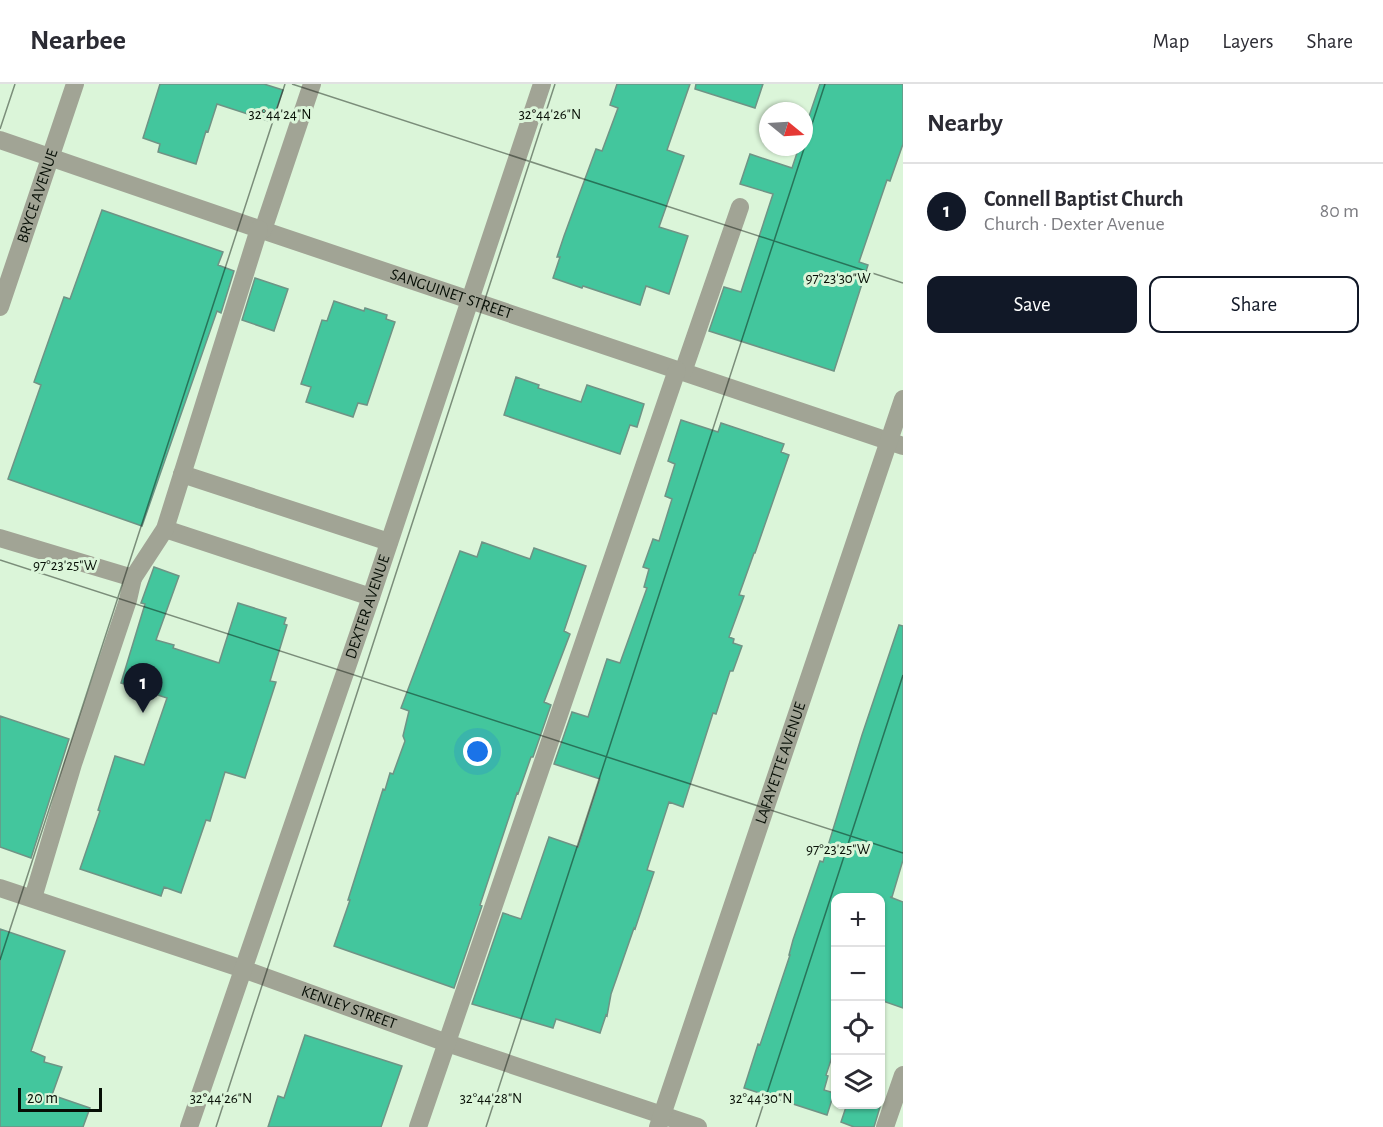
<!DOCTYPE html>
<html lang="en">
<head>
<meta charset="utf-8">
<style>
  :root { --surface:#fff; --page:#f7f7f7; --text:#2b2b33; --muted:#7c7c81; --line:#e1e1e2; --accent:#111827 }
  body { margin:0; font-family:"Alegreya Sans",sans-serif; background:var(--page); color:var(--text) }
  .controls { position:absolute; right:18px; bottom:18px; display:grid; overflow:hidden; border-radius:12px; box-shadow:0 2px 4px #0004 }
  .controls button { width:54px; height:54px; display:grid; place-items:center; padding:0; border:0; border-bottom:2px solid var(--line); background:var(--surface); color:var(--text); font:30px sans-serif }
  .compass { position:absolute; left:759px; top:18px; width:54px; height:54px; border-radius:50%; background:var(--surface); box-shadow:0 2px 4px #0004; rotate:108deg }
  .scale { position:absolute; left:18px; bottom:15px; width:84px; box-sizing:border-box; padding-left:6px; border:3px solid #070f06; border-top:0; font-size:16px; line-height:21px; white-space:nowrap; color:#070f06; -webkit-text-stroke:4px #dbf5d9; paint-order:stroke }
  .you { position:absolute; left:478px; top:668px; width:21px; height:21px; margin:-15px; border:4px solid #fff; border-radius:50%; background:#1a73e8; box-shadow:0 0 0 9px #1a73e833 }
  .badge { display:grid; place-items:center; width:39px; height:39px; border-radius:50%; background:var(--accent); color:#fff; font-size:20px; font-weight:700 }
  .pin { position:absolute; translate:-50% -50px; filter:drop-shadow(0 2px 3px #0008) }
  .pin::after { content:''; position:absolute; top:32px; width:21px; height:18px; background:inherit; clip-path:polygon(0 0,100% 0,50% 100%) }
  .list { margin:0; padding:0; list-style:none }
  h2 { display:flex; justify-content:space-between; align-items:center; height:78px; margin:0; padding:0 24px; font-size:26px }
  h2 small { font-size:20px; font-weight:400; color:var(--muted) }
  .list li { display:grid; grid-template-columns:39px 1fr auto; gap:18px; align-items:center; box-sizing:border-box; height:96px; padding:0 24px; border-top:2px solid var(--line) }
  .list b { display:block; font-size:22px; white-space:nowrap }
  .list p { margin:0; font-size:20px; white-space:nowrap; color:var(--muted) }
  .list em { font-size:20px; font-style:normal; color:var(--muted) }
  .actions { display:flex; gap:12px; padding:18px 24px }
  .actions a { flex:1; padding:14px 0; border:2px solid var(--accent); border-radius:12px; text-align:center; font-size:21px; color:var(--accent) }
  .actions .main { background:var(--accent); color:#fff }
  .icon { flex:none; width:33px; height:33px; fill:none; stroke:currentColor; stroke-width:2; stroke-linecap:round; stroke-linejoin:round }
  .map { position:relative; flex:none; width:903px; height:1043px; overflow:hidden }
  header { display:flex; align-items:center; gap:36px; box-sizing:border-box; height:84px; padding:0 30px; background:var(--surface); border-bottom:2px solid var(--line) }
  header strong { font-size:28px }
  nav { display:flex; gap:33px; margin-inline-start:auto; font-size:21px }
  main { display:flex }
  aside { flex:1; background:var(--surface) }
  .map>svg:first-child { display:block }
</style>
</head>
<body>
<header>
<strong>Nearbee</strong>
<nav><a>Map</a><a>Layers</a><a>Share</a></nav>
</header>
<main>
<div class="map">
<svg width="903" height="1043" viewBox="0 0 903 1043">
  <rect width="100%" height="100%" fill="#dbf5d9"/>
  <!-- building -->
  <path fill="#43c69d" stroke="#6f9385" stroke-width="1.5" d="M 160,0 L 264,0 L 283,6 L 272,38 L 217,20 L 208,48 L 206,47 L 196,80 L 158,68 L 160,60 L 143,54 Z
    M 617,0 L 690,0 L 667,66 L 684,72 L 659,143 L 688,152 L 669,210 L 646,202 L 640,221 L 583,202 L 582,204 L 553,194 L 560,173 L 557,173 L 564,152 L 596,65 L 602,67 L 618,24 L 610,21 Z
    M 696,0 L 763,0 L 755,24 L 695,5 Z
    M 820,0 L 903,0 L 903,60 L 890,97 L 887,96 L 859,178 L 868,181 L 834,287 L 709,247 L 724,203 L 741,208 L 773,110 L 740,100 L 750,70 L 792,84 L 799,63 L 804,63 L 804,47 Z
    M 102,126 L 223,168 L 218,181 L 234,187 L 221,229 L 217,227 L 142,442 L 8,395 L 41,301 L 34,298 L 64,213 L 70,215 Z
    M 255,194 L 288,205 L 274,247 L 242,236 Z
    M 334,217 L 364,227 L 365,224 L 387,231 L 386,235 L 395,238 L 367,321 L 358,319 L 353,333 L 306,318 L 311,303 L 301,300 L 322,236 L 327,237 Z
    M 516,293 L 539,301 L 538,304 L 581,318 L 587,301 L 644,320 L 637,343 L 630,341 L 620,370 L 504,331 Z
    M 681,336 L 718,348 L 721,339 L 784,360 L 781,368 L 789,371 L 755,469 L 754,469 L 739,511 L 744,512 L 729,553 L 734,555 L 733,559 L 742,562 L 733,587 L 730,587 L 716,630 L 713,629 L 683,723 L 669,718 L 647,786 L 654,788 L 635,845 L 634,844 L 618,890 L 611,910 L 607,932 L 606,931 L 600,949 L 556,935 L 553,944 L 472,920 L 503,829 L 521,835 L 549,753 L 578,763 L 600,695 L 554,680 L 572,628 L 588,633 L 607,575 L 620,579 L 647,504 L 644,503 L 649,485 L 643,483 L 653,455 L 659,457 L 672,415 L 665,412 L 675,380 L 668,377 Z
    M 482,458 L 530,475 L 534,464 L 586,482 L 564,547 L 570,550 L 544,618 L 551,621 L 533,673 L 531,673 L 518,710 L 517,709 L 480,821 L 482,822 L 454,904 L 334,862 L 350,816 L 348,816 L 383,705 L 385,706 L 390,689 L 393,690 L 405,657 L 403,652 L 409,627 L 401,624 L 460,467 L 477,473 Z
    M 154,483 L 179,492 L 156,556 L 174,561 L 173,564 L 219,579 L 238,519 L 286,534 L 284,540 L 287,541 L 270,597 L 276,598 L 245,694 L 225,688 L 210,737 L 206,736 L 181,809 L 164,803 L 161,812 L 80,785 L 100,727 L 98,726 L 115,672 L 144,681 L 167,614 L 121,599 L 145,520 L 141,519 Z
    M 899,541 L 903,542 L 903,776 L 892,813 L 890,813 L 903,818 L 903,924 L 880,916 L 880,813 L 836,813 L 836,961 L 826,991 L 828,992 L 824,1006 L 834,1009 L 827,1031 L 744,1004 L 758,960 L 760,961 L 790,871 L 789,871 L 793,856 L 820,777 L 823,778 L 862,651 Z
    M 0,632 L 69,655 L 31,774 L 0,763 Z
    M 0,845 L 65,867 L 31,967 L 45,973 L 44,978 L 62,983 L 52,1011 L 90,1024 L 83,1043 L 0,1043 Z
    M 305,951 L 402,982 L 381,1043 L 268,1043 L 278,1012 L 284,1014 Z
    M 847,1020 L 873,1020 L 880,1023 L 874,1043 L 854,1043 L 841,1038 Z"/>
  <g fill="none" stroke-linecap="round" stroke-linejoin="round">
    <!-- minor -->
    <g stroke="#a1a495" stroke-width="18">
      <path id="s1" d="M 0,56 L 259,145 L 903,362"/>
      <path d="M 263,146 L 312,0"/>
      <path id="s2" d="M 0,223 L 75,0"/>
      <path d="M 683,288 L 740,123"/>
      <path d="M 182,390 L 389,458"/>
      <path d="M 165,445 L 371,513"/>
      <path d="M 0,454 L 133,494 L 165,445 L 259,145"/>
      <path id="s3" d="M 0,804 L 243,885 L 447,959 L 698,1043"/>
      <path d="M 33,814 L 73,680 L 128,516 L 133,494"/>
      <path id="s4" d="M 189,1043 L 371,513 L 542,0"/>
      <path d="M 418,1043 L 677,286"/>
      <path id="s5" d="M 658,1043 L 903,315"/>
      <path d="M 885,1043 L 903,991"/>
    </g>
  </g>
  <!-- ticks -->
  <path fill="none" stroke="#070f06" stroke-width="1.5" stroke-opacity="0.45" d="M 292,0 L 903,199M 0,45 L 15,0M 0,476 L 903,769M 0,876 L 285,0M 216,1043 L 555,0M 486,1043 L 825,0M 756,1043 L 903,591"/>
  <g text-anchor="middle" dominant-baseline="central" stroke-width="6" stroke-linejoin="round" paint-order="stroke">
    <!-- street labels -->
    <g font-size="16" fill="#070f06" stroke="#dbf5d9">
      <text stroke="none"><textPath href="#s2" startOffset="117">BRYCE AVENUE</textPath></text>
      <text stroke="none"><textPath href="#s1" startOffset="477">SANGUINET STREET</textPath></text>
      <text stroke="none"><textPath href="#s4" startOffset="550">DEXTER AVENUE</textPath></text>
      <text stroke="none"><textPath href="#s5" startOffset="384">LAFAYETTE AVENUE</textPath></text>
      <text stroke="none"><textPath href="#s3" startOffset="369">KENLEY STREET</textPath></text>
    </g>
  </g>
  <g font-size="15" text-anchor="middle" fill="#070f06" stroke="#dbf5d9" stroke-width="6" stroke-linejoin="round" paint-order="stroke">
    <text x="280" y="35">32°44'24"N</text>
    <text x="550" y="35">32°44'26"N</text>
    <text x="838" y="199">97°23'30"W</text>
    <text x="65" y="486">97°23'25"W</text>
    <text x="838" y="770">97°23'25"W</text>
    <text x="491" y="1019">32°44'28"N</text>
    <text x="221" y="1019">32°44'26"N</text>
    <text x="761" y="1019">32°44'30"N</text>
  </g>
</svg>
<div class="controls">
<button>+</button>
<button>−</button>
<button><svg class="icon" aria-label="locate" viewBox="0 0 24 24"><circle cx="12" cy="12" r="6"/><path d="M12 2v4M12 18v4M2 12h4M18 12h4"/></svg></button>
<button><svg class="icon" aria-label="layers" viewBox="0 0 24 24"><path d="M12 4l9 5-9 5-9-5zM3 14l9 5 9-5"/></svg></button>
</div>
<svg class="compass" viewBox="-18 -18 36 36"><path d="M0-13l5 13h-10z" fill="#e53935"/><path d="M0 13l5-13h-10z" fill="#7c7c81"/></svg>
<div class="scale">20 m</div>
<div class="you"></div>
<div class="pin badge" style="left:143px;top:629px">1</div>
</div>
<aside>
<h2>Nearby<small></small></h2>
<ul class="list">
<li><span class="badge">1</span><div><b>Connell Baptist Church</b><p>Church · Dexter Avenue</p></div><em>80 m</em></li>
</ul>
<div class="actions"><a class="main">Save</a><a>Share</a></div>
</aside>
</main>
</body>
</html>
